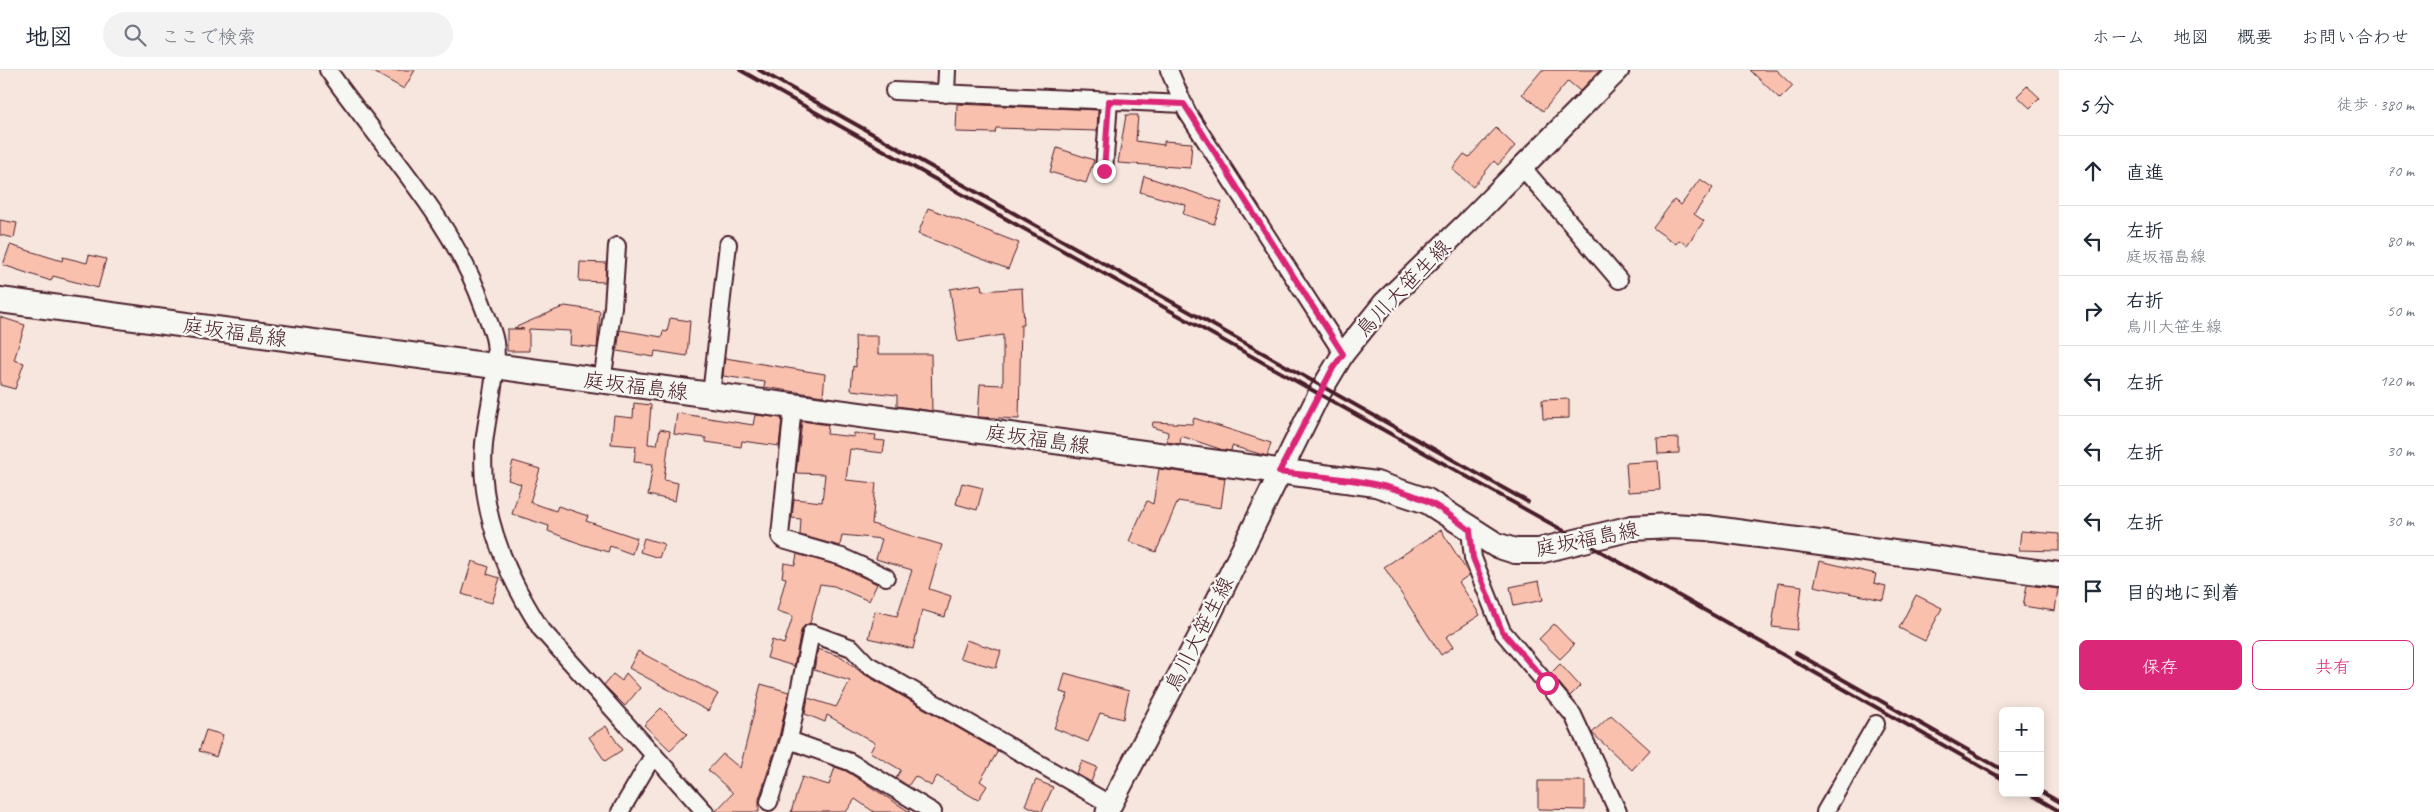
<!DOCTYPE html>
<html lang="ja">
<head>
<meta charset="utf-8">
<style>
  :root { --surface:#fff; --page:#f2f2f3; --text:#1f2937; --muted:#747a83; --line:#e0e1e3; --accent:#db2777 }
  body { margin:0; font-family:Caveat,"Klee One",sans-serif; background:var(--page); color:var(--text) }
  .controls { position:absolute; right:15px; bottom:15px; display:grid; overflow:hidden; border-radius:8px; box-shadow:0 2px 12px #0003 }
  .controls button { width:45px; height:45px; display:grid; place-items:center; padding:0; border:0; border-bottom:1px solid var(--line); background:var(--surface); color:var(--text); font:25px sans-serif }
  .stop { position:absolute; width:15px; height:15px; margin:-11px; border:4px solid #db2777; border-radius:50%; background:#fff }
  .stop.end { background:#db2777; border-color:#fff; box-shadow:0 1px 5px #0008 }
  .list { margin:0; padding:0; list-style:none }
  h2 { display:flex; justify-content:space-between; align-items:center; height:65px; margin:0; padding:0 20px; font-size:21px }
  h2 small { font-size:16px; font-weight:400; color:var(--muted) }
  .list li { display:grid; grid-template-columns:32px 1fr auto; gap:15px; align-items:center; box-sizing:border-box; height:70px; padding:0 20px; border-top:1px solid var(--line) }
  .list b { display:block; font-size:19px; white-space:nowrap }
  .list p { margin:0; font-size:16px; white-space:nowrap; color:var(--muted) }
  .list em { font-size:16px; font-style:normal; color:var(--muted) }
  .actions { display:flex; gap:10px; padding:15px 20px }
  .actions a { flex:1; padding:11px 0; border:1px solid var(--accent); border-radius:8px; text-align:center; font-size:18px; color:var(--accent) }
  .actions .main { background:var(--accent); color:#fff }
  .icon { flex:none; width:28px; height:28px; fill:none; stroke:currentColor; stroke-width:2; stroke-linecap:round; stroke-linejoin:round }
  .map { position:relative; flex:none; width:2059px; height:742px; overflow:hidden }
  header { display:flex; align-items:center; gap:30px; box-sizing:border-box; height:70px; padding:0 25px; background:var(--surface); border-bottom:1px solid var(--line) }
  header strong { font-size:24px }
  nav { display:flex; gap:28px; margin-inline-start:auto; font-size:18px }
  .search { width:350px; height:45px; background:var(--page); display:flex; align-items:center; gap:12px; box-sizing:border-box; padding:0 18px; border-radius:28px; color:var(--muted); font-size:19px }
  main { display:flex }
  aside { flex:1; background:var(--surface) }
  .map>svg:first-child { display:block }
</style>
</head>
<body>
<header>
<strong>地図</strong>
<div class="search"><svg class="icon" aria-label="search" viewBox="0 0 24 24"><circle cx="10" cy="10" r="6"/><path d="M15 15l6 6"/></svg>ここで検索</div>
<nav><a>ホーム</a><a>地図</a><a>概要</a><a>お問い合わせ</a></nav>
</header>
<main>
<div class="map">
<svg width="2059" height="742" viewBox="0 0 2059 742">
  <rect width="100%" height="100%" fill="#f7e6de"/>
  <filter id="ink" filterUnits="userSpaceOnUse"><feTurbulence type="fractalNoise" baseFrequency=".02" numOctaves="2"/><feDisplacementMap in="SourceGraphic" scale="10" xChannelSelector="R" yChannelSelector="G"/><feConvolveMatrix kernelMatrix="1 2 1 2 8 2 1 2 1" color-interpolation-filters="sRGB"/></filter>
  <g filter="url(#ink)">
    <!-- building -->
    <path fill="#f9c0ae" stroke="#4a1f2b" d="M 370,0 L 415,0 L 404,19 Z
      M 1542,0 L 1600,0 L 1580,21 L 1568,11 L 1543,41 L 1522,24 Z
      M 1750,0 L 1776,0 L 1793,16 L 1780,29 Z
      M 2027,16 L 2040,28 L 2030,38 L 2017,26 Z
      M 957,34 L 1098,40 L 1097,61 L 996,58 L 995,63 L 956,62 Z
      M 1126,45 L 1138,45 L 1136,71 L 1164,75 L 1164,71 L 1192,73 L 1190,98 L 1118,93 Z
      M 1496,58 L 1515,76 L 1498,95 L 1494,91 L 1473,117 L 1452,99 L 1464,84 L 1469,87 Z
      M 1057,78 L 1094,90 L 1086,113 L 1050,102 Z
      M 1144,106 L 1222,132 L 1214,154 L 1183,144 L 1186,135 L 1140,122 Z
      M 1700,109 L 1713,118 L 1694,144 L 1704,151 L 1687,175 L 1679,170 L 1676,174 L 1653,158 L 1674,130 L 1681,135 Z
      M 928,138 L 1019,173 L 1008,199 L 918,164 Z
      M 0,150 L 17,153 L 14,168 L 0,165 Z
      M 10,175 L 62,191 L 63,187 L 87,193 L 89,185 L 106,189 L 98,218 L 53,206 L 51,211 L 3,195 Z
      M 580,192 L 606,193 L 605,212 L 579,211 Z
      M 981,214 L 982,221 L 1022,218 L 1024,255 L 1021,255 L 1019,349 L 978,347 L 980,314 L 1003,315 L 1003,265 L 958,272 L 950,219 Z
      M 565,236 L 600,241 L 597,278 L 570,275 L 571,261 L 529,259 L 529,281 L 507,281 L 507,259 L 524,259 L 514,258 Z
      M 0,247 L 25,255 L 14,290 L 24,293 L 15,319 L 0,315 Z
      M 670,248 L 690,251 L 687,286 L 655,281 L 654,287 L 617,281 L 620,260 L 662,267 L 663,261 L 667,262 Z
      M 855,266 L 878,266 L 878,284 L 931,284 L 932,341 L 897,336 L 897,325 L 851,320 L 853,296 L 856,297 Z
      M 725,288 L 825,304 L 823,326 L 764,317 L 765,312 L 723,306 Z
      M 1569,329 L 1569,348 L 1543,349 L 1542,330 Z
      M 634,333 L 651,335 L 648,374 L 657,375 L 660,359 L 670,361 L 664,410 L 678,413 L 675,431 L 648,425 L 653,394 L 634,392 L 636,376 L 611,374 L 614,346 L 633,348 Z
      M 677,343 L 753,355 L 755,345 L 782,348 L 779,376 L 742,371 L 741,377 L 706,372 L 706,368 L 674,364 Z
      M 1194,348 L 1271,373 L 1267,386 L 1232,376 L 1231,381 L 1223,380 L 1181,366 L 1180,374 L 1167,372 L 1168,362 L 1152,357 L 1153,352 L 1192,354 Z
      M 802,351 L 828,355 L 827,364 L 854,367 L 854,363 L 876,365 L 875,370 L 885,371 L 883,383 L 850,379 L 846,410 L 876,413 L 872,454 L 942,475 L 929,519 L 951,526 L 945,547 L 922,540 L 913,579 L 869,568 L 875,541 L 897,546 L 912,500 L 876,489 L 882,469 L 842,465 L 840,476 L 800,465 L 801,449 L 792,448 L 794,429 L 822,432 L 825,404 L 796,403 Z
      M 1679,368 L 1679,383 L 1658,384 L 1657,369 Z
      M 513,391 L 540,399 L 530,432 L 556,441 L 558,436 L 588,446 L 586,451 L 637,468 L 632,484 L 610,476 L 608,482 L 581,474 L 548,461 L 549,456 L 512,444 L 521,414 L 508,410 Z
      M 1658,391 L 1660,420 L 1628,422 L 1626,393 Z
      M 1159,399 L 1225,408 L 1221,438 L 1178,431 L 1156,482 L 1129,471 L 1147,431 L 1153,434 Z
      M 962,413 L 983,418 L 977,440 L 956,434 Z
      M 1441,460 L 1467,501 L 1469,505 L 1459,512 L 1480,545 L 1446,567 L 1453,577 L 1441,585 L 1384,497 Z
      M 2021,461 L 2059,464 L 2059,481 L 2019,480 Z
      M 644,468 L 664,474 L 659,488 L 640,482 Z
      M 797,484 L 839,496 L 877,514 L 869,531 L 834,516 L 820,514 L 810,553 L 804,556 L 801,561 L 794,596 L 767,588 L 772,570 L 784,574 L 793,546 L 777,541 L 786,508 L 782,507 L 784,493 L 795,495 Z
      M 472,491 L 489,497 L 487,504 L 500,508 L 492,533 L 462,524 Z
      M 1820,491 L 1876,504 L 1874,513 L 1886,516 L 1883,530 L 1814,516 Z
      M 1539,511 L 1543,530 L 1514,536 L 1510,517 Z
      M 1778,513 L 1802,516 L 1797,560 L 1772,557 Z
      M 2027,515 L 2058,519 L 2055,541 L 2023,536 Z
      M 1916,525 L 1942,538 L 1925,571 L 1899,558 Z
      M 1554,554 L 1574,575 L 1560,589 L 1539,569 Z
      M 966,570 L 1001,581 L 996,598 L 960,588 Z
      M 818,579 L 842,587 L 862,603 L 998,681 L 980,711 L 987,716 L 978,730 L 937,706 L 931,716 L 915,706 L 908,716 L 896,708 L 901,700 L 870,682 L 875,673 L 827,645 L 825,652 L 805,644 L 808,628 L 836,637 L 850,611 L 814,600 Z
      M 638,581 L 718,624 L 708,641 L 629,598 Z
      M 1560,594 L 1580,616 L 1570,626 L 1551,603 Z
      M 626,603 L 640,618 L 625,636 L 604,615 L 613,604 L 622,611 Z
      M 1065,603 L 1129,621 L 1123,649 L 1100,643 L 1088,672 L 1054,658 L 1068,624 L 1060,622 Z
      M 761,614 L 789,622 L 779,667 L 759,729 L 759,742 L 715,742 L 733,723 L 708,700 L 723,684 L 740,698 Z
      M 661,638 L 687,664 L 670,680 L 644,655 Z
      M 1611,645 L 1650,680 L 1632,700 L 1592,663 Z
      M 606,656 L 622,680 L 605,691 L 589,667 Z
      M 206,660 L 223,665 L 216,687 L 199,681 Z
      M 1082,691 L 1097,697 L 1091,712 L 1077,704 Z
      M 835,697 L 846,701 L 910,742 L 874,742 L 855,729 L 846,742 L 791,742 L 802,707 L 829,715 Z
      M 1036,710 L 1053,717 L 1042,742 L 1025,735 Z
      M 1538,711 L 1585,711 L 1585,740 L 1538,739 Z"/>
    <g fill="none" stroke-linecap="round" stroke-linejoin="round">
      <defs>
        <path id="minor" d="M 328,0 C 382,77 451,147 483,236 C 487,247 493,260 495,272 C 499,303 487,342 484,374 C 478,439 506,505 541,559 L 705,742
          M 1169,0 L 1187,42 L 1343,284
          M 894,21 L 1184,34
          M 946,24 L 947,0
          M 1522,97 L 1619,210
          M 1104,101 L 1109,31
          M 602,311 L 613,237 L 617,176
          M 711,325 L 728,174
          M 793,336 L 780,466 L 783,470 L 842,487 L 886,507
          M 1470,460 L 1473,488 L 1502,561 L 1573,645 L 1618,742
          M 769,732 L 789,670
          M 620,742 L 654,684
          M 933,742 L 850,692 L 789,670 L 811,563 L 852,578 L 867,594 L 1111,735
          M 1825,742 L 1876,654"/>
        <path id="tertiary" d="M 1107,742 L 1200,565 L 1319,324 L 1343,284 L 1384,233 L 1468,152 L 1618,0"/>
        <path id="secondary" d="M 0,230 L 1376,414 L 1427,431 L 1496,475 L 1515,481 L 1539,481 L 1632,458 L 1671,456 L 1707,458 L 2059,505"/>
      </defs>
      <!-- minor casing -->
      <use href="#minor" stroke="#4a1f2b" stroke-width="20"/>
      <!-- tertiary casing -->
      <use href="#tertiary" stroke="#4a1f2b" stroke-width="25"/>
      <!-- secondary casing -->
      <use href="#secondary" stroke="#4a1f2b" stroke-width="28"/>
      <!-- minor -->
      <use href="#minor" stroke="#f6f6f2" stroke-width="16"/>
      <!-- tertiary -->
      <use href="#tertiary" stroke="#f6f6f2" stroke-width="21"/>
      <!-- secondary -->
      <use href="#secondary" stroke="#f6f6f2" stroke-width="24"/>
      <!-- rail -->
      <path stroke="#4a1f2b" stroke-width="4" d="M 740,0 L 1582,471 L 2003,709
        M 759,0 L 1528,432
        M 1796,583 L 2003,700
        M 2040,721 L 2059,732
        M 2028,723 L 2059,741"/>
    </g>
  </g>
  <g fill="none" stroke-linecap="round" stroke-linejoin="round" filter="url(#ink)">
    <!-- route -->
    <path stroke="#db2777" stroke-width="6" d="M 1104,101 L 1109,31 L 1184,34 L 1343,284 L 1333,298 L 1279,402 C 1328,408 1380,409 1425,430 C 1441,437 1455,450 1470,460 L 1473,488 L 1502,561 L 1547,613"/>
  </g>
  <g text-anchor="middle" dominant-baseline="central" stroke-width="4.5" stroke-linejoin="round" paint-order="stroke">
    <!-- street labels -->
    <g font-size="21" fill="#4a1f2b" stroke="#f6f6f2">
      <text transform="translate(1403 218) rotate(-46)">鳥川大笹生線</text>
      <text transform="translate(235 262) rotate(8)">庭坂福島線</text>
      <text transform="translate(636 316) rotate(7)">庭坂福島線</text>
      <text transform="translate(1038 369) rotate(8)">庭坂福島線</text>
      <text transform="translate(1587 469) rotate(-11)">庭坂福島線</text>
      <text transform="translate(1199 564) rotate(-63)">鳥川大笹生線</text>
    </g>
  </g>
</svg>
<div class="controls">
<button>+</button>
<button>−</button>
</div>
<div class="stop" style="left:1547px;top:613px"></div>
<div class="stop end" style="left:1104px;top:101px"></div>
</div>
<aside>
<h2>5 分<small>徒歩 · 380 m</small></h2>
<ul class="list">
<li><svg class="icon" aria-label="ahead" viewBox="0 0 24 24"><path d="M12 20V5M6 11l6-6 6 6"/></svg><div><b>直進</b></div><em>70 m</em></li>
<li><svg class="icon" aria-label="left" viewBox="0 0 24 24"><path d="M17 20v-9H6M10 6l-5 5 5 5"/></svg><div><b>左折</b><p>庭坂福島線</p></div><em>80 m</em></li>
<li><svg class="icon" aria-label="right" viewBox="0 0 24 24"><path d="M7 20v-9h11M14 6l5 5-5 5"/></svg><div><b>右折</b><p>鳥川大笹生線</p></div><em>50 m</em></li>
<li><svg class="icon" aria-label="left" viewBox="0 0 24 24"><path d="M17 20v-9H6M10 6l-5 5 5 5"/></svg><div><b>左折</b></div><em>120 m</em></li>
<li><svg class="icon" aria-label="left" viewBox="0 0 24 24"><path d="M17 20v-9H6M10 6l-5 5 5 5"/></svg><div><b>左折</b></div><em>30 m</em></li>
<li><svg class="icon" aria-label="left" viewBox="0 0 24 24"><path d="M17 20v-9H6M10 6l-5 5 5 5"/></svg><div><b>左折</b></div><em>30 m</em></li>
<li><svg class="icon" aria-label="arrive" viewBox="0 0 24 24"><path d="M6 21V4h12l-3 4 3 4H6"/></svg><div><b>目的地に到着</b></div></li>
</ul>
<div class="actions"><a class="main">保存</a><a>共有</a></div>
</aside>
</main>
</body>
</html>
